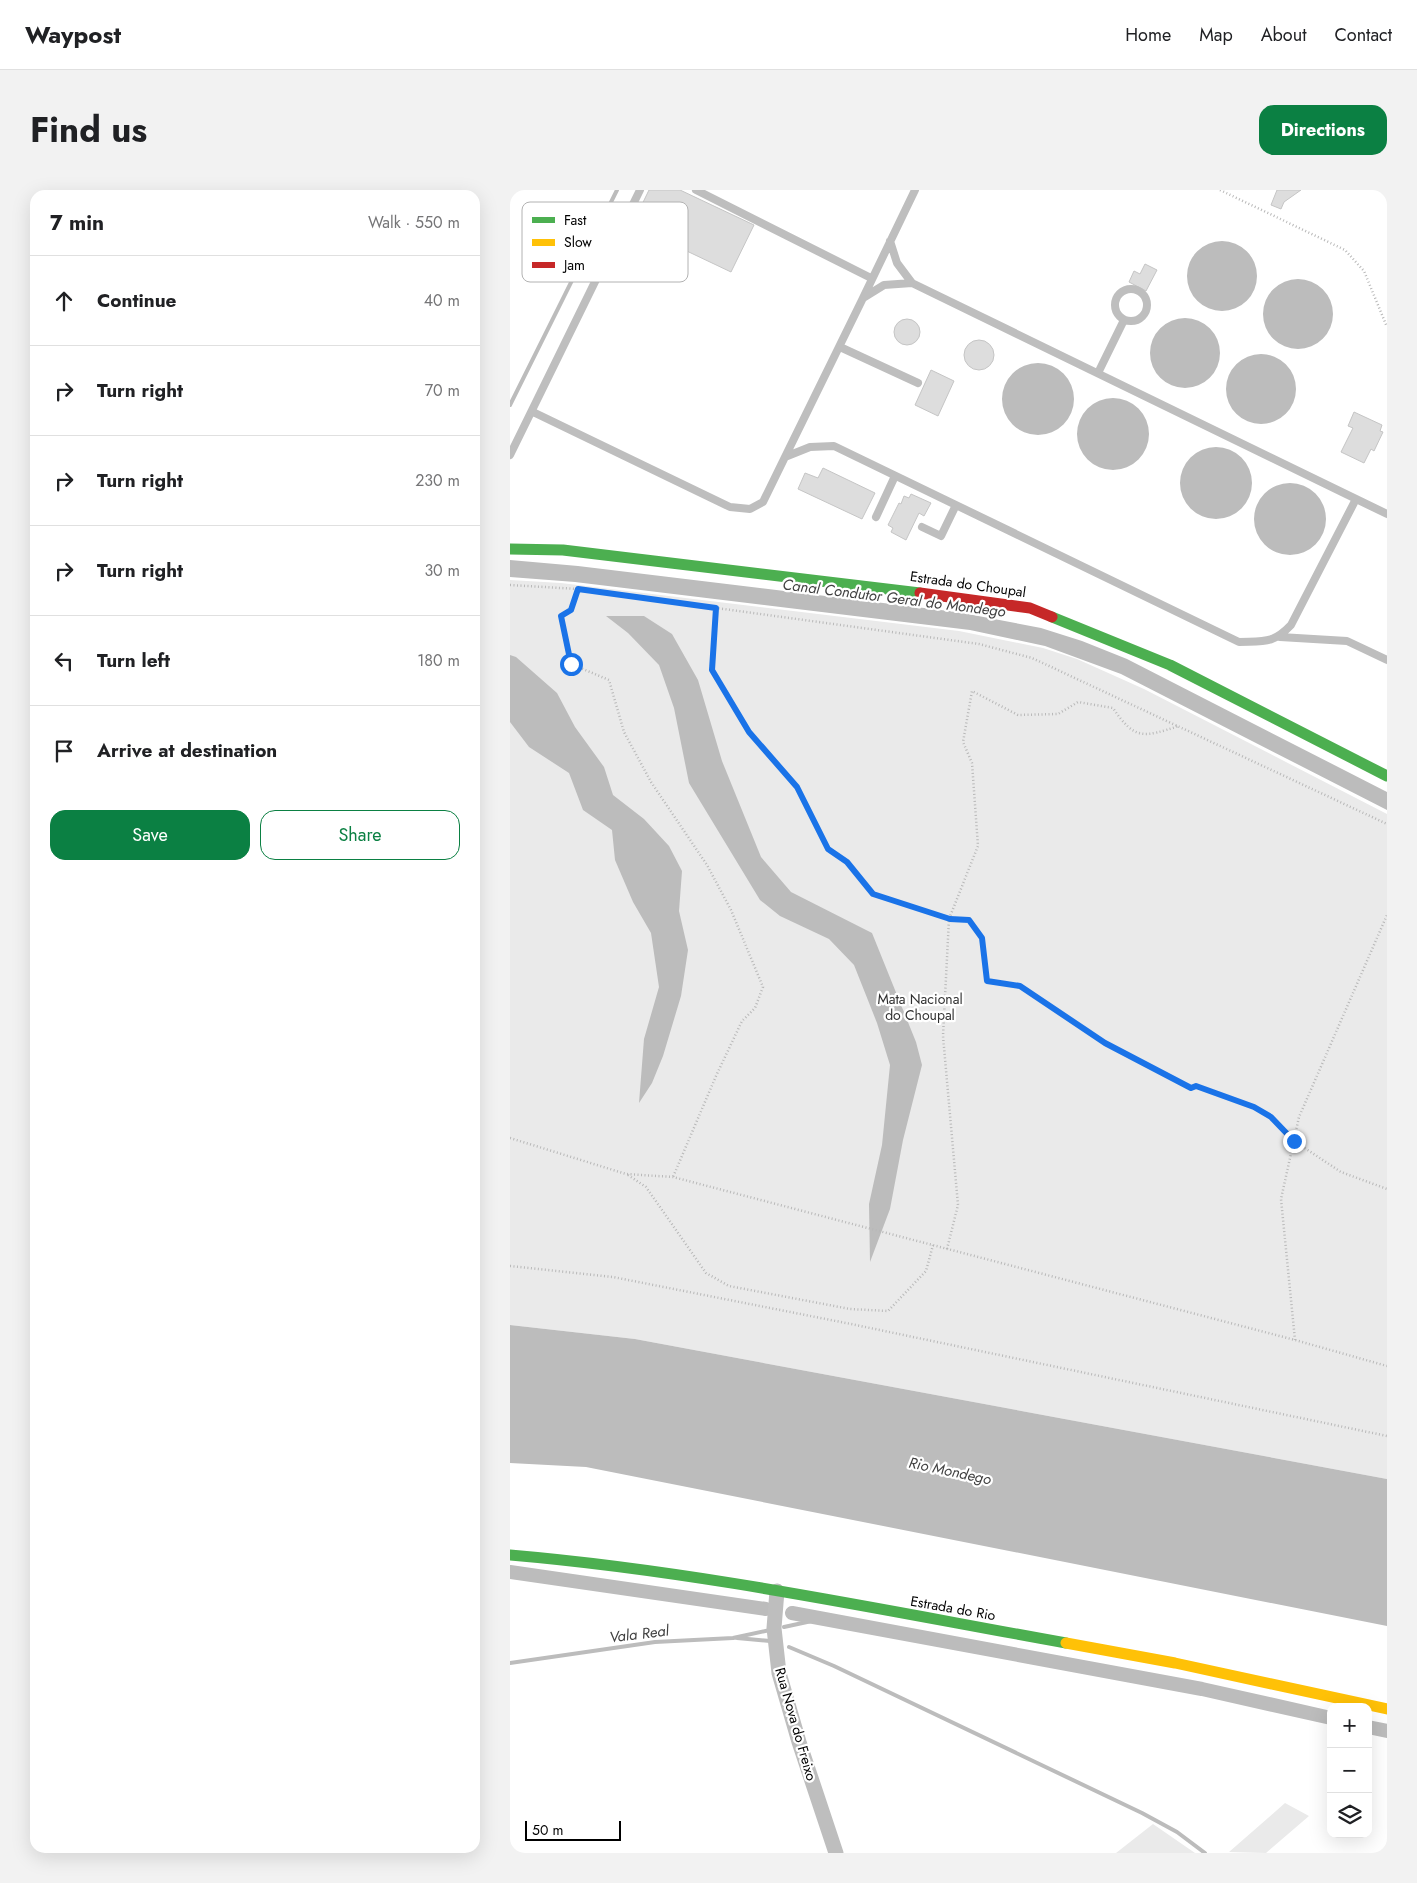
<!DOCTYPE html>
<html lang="en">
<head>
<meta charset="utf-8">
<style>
  :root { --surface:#fff; --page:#f2f2f2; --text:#202124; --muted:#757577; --line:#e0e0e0; --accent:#0b8043 }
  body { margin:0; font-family:Jost,sans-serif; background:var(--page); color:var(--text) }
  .controls { position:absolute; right:15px; bottom:15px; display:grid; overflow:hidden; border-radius:10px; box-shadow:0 5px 20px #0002 }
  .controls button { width:45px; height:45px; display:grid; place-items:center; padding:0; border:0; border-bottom:1px solid var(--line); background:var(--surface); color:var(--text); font:25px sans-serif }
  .scale { position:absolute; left:15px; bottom:12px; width:96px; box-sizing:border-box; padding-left:5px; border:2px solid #000; border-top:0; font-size:14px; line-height:18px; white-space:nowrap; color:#000; -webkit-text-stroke:4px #fff; paint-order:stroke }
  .stop { position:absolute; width:15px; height:15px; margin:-11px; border:4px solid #1a73e8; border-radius:50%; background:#fff }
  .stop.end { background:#1a73e8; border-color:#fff; box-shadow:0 1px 5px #0008 }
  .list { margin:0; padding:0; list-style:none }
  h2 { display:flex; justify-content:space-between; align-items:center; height:65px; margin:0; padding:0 20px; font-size:21px }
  h2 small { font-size:16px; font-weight:400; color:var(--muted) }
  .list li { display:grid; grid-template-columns:32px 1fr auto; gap:15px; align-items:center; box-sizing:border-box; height:90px; padding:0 20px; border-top:1px solid var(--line) }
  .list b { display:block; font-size:19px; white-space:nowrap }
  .list em { font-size:16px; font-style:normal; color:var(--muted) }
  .actions { display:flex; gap:10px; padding:15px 20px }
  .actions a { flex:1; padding:11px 0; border:1px solid var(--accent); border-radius:15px; text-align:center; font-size:18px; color:var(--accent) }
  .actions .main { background:var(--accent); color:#fff }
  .icon { flex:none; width:28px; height:28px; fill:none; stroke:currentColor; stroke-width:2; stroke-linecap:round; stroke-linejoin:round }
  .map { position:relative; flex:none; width:877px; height:1663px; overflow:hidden; border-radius:15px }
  header { display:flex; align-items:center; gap:30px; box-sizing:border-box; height:70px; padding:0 25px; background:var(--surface); border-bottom:1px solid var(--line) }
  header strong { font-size:24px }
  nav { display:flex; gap:28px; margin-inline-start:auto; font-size:18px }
  .intro { display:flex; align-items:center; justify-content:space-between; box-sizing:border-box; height:120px; padding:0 30px }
  h1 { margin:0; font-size:35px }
  .button { padding:12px 22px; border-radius:15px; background:var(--accent); color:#fff; font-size:18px; font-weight:700 }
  main { display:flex; gap:30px; padding:0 30px }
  aside { flex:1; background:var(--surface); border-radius:15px; box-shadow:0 5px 20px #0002 }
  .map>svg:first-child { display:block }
</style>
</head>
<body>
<header>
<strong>Waypost</strong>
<nav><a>Home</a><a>Map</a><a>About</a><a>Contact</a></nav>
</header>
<div class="intro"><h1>Find us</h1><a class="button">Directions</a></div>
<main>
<aside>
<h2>7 min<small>Walk · 550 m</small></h2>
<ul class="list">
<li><svg class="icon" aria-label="ahead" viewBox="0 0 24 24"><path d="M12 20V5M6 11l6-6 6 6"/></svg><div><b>Continue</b></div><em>40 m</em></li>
<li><svg class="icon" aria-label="right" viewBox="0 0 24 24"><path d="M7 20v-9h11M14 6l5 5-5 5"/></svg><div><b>Turn right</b></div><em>70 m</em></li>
<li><svg class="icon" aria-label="right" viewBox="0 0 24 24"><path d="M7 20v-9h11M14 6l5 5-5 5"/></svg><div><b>Turn right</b></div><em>230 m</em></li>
<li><svg class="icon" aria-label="right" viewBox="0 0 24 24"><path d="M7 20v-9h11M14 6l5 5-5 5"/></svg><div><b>Turn right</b></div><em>30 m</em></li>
<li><svg class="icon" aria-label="left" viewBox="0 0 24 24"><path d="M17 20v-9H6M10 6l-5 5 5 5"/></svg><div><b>Turn left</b></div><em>180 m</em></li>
<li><svg class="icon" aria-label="arrive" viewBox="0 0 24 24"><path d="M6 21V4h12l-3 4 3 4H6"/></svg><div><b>Arrive at destination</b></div></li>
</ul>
<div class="actions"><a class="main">Save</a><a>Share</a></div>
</aside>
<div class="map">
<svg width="877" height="1663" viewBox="0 0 877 1663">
  <rect width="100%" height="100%" fill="#fff"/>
  <!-- green -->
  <path fill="#eaeaea" d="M 0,390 L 51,393 L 449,441 L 533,458 L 567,469 L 634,499 L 877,624 L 877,1289 L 125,1149 L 0,1135 Z
    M 775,1613 L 799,1626 L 756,1663 L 719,1662 Z
    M 643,1634 L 685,1663 L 606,1663 Z"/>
  <!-- water -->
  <path fill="#bcbcbc" d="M677 86a35 35 0 1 1 70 0a35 35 0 1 1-70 0Z
    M753 124a35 35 0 1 1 70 0a35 35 0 1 1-70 0Z
    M640 163a35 35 0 1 1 70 0a35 35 0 1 1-70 0Z
    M716 199a35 35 0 1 1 70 0a35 35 0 1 1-70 0Z
    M492 209a36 36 0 1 1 72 0a36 36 0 1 1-72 0Z
    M567 244a36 36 0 1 1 72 0a36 36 0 1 1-72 0Z
    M670 293a36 36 0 1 1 72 0a36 36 0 1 1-72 0Z
    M744 329a36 36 0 1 1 72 0a36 36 0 1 1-72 0Z
    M 0,370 L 68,376 L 447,422 L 531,438 L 572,451 L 617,469 L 877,602 L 877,620 L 611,484 L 535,456 L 460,440 L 65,392 L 0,387 Z
    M 96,426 L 134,426 L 162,444 L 188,490 L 212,571 L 251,667 L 281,702 L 362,743 L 406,852 L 412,875 L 393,950 L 380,1019 L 360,1072 L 359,1014 L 372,955 L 380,875 L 367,833 L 344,775 L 319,749 L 270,726 L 250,710 L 179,593 L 164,518 L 149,475 L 118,443 Z
    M 0,465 L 6,467 L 47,503 L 65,537 L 94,577 L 103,605 L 134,629 L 159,656 L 172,681 L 169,721 L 178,760 L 171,806 L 153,866 L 142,893 L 129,913 L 134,849 L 149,797 L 141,743 L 123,712 L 105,670 L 102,640 L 73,620 L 59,583 L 19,557 L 0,532 Z
    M 0,1135 L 125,1149 L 877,1289 L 877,1436 L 76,1277 L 0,1273 Z"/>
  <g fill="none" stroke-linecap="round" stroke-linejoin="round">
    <!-- stream -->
    <path stroke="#bcbcbc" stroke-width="4" d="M 0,215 L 107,0
      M 274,1437 L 311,1429
      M 227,1448 L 260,1451
      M 279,1457 L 324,1476 L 632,1623 L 667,1642 L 695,1663
      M 0,1473 L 145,1452 L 223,1448 L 260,1440"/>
    <!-- canal -->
    <path stroke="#bcbcbc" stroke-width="14" d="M 0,1382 L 256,1419
      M 282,1423 L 692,1499 L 821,1528
      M 858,1537 L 877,1541"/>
  </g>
  <!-- building -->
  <path fill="#ddd" stroke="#c5c5c5" d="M 139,0 L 170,0 L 244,35 L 221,82 L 122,35 Z
    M 767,0 L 791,0 L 774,12 L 771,19 L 761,15 Z
    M 635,74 L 647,80 L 636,101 L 619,92 L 624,81 L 630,84 Z
    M384 142a13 13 0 1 1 26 0a13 13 0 1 1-26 0Z
    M454 165a15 15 0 1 1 30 0a15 15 0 1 1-30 0Z
    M 421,180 L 444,191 L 428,226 L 405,215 Z
    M 844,222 L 872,235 L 870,241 L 873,242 L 864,261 L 861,259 L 854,273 L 831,262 L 843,238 L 838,236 Z
    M 313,278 L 365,303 L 352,329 L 288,299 L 295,283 L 308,288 Z
    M 401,304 L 421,313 L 414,326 L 409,323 L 396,350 L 381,342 L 383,338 L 378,335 L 389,313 L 391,314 L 394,306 L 399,308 Z"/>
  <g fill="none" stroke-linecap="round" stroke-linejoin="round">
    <!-- path -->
    <path stroke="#b8b8b8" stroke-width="2.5" stroke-dasharray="1 2.5" stroke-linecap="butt" d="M 710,0 L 835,60 L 854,81 L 877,137
      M 0,395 L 68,399 L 469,454 L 522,468 L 877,634
      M 68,399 L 61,420 L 51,427 L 61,474 L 99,490 L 114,542 L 141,592 L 197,675 L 221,720 L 253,797 L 245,818 L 232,831 L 206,886 L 163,987
      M 206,418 L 203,480 L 239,542 L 287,597 L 318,659 L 337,672 L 363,704 L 439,729 L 459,730 L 472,748 L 477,791 L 510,796 L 595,853 L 681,898 L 686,896 L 744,917 L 761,927 L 784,951 L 831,982 L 877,999
      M 0,948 L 116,984 L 163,987 L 785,1150 L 877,1176
      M 118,985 L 136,997 L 196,1083 L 219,1096 L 340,1119 L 378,1121 L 416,1081 L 423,1055
      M 437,1059 L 448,1015 L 433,846 L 439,729 L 468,656 L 462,573 L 453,552 L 462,501 L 508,525 L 548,524 L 568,512 L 603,518 C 625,551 634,547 669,536
      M 0,1076 L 103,1087 L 341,1134 L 877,1246
      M 785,1150 L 771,1009 L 789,927 L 877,725"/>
    <!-- lane -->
    <path stroke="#bebebe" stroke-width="8" d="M 186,0 L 361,88
      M 380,51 L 387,73 L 402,93
      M605 115a16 16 0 1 1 32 0a16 16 0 1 1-32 0Z
      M 353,108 L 405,0
      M 330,157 L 408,193
      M 588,183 L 614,130
      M 23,222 L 220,317 L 240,319 L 253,312 L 275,267 L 300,257 L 324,256 L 729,452 C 754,451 763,454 781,435 L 846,309
      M 0,265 L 130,0
      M 275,267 L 353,108 L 374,95 L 402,93 L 877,324
      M 366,327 L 385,286
      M 412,337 L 431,346 L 446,315
      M 770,447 L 837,451 L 877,470"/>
    <!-- street -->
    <path stroke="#bebebe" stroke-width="15" d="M 267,1401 L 264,1438 L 269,1483 L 289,1552 L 326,1663"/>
    <!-- fast -->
    <path stroke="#4caf50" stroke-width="11" d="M 0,359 L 53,360 L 410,403
      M 542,427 L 660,475 L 877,586
      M 0,1365 C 187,1381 372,1420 556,1453"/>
    <!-- slow -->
    <path stroke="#ffc107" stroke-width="11" d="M 556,1453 L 665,1473 L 877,1519"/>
    <!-- jam -->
    <path stroke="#c62828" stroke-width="11" d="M 410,403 L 520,418 L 542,427"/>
  </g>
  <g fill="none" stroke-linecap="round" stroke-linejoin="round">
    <!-- route -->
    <path stroke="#1a73e8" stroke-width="6" d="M 61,474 L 51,426 L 61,420 L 68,399 L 206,418 L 202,480 L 239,542 L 287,597 L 318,659 L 337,672 L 363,704 L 440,729 L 459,730 L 472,748 L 477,791 L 510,796 L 595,853 L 681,898 L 686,896 L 744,917 L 761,927 L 784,951"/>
  </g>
  <g text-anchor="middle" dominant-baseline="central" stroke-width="4.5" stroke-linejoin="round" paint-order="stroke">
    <!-- street labels -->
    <g font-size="14" fill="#000" stroke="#fff">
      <text transform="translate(458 394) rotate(8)">Estrada do Choupal</text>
      <text transform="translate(443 1418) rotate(10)">Estrada do Rio</text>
      <text transform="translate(286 1534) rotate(74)">Rua Nova do Freixo</text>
    </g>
    <!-- park labels -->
    <g font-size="14" fill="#303030" stroke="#fff">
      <text x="410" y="809">Mata Nacional<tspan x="410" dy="16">do Choupal</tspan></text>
    </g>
    <!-- water labels -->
    <g font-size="15" font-style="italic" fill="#414141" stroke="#fff">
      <text transform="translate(384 408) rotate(7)">Canal Condutor Geral do Mondego</text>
      <text transform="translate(440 1281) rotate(12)">Rio Mondego</text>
      <text transform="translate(129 1444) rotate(-7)">Vala Real</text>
    </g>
  </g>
  <!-- legend -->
  <rect x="12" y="12" width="166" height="80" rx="8" fill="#fff" stroke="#b2b2b2" stroke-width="1"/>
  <rect x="22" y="27" width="23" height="6" fill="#4caf50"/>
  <rect x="22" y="49" width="23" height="7" fill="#ffc107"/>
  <rect x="22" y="72" width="23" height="6" fill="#c62828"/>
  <g font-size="14" fill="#000">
    <text x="54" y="35">Fast</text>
    <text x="54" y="57">Slow</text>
    <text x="54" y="80">Jam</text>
  </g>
</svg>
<div class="controls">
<button>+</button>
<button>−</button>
<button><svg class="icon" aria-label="layers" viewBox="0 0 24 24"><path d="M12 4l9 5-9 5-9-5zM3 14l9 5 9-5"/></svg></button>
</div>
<div class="scale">50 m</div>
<div class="stop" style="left:61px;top:474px"></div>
<div class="stop end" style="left:784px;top:951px"></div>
</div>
</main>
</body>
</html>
